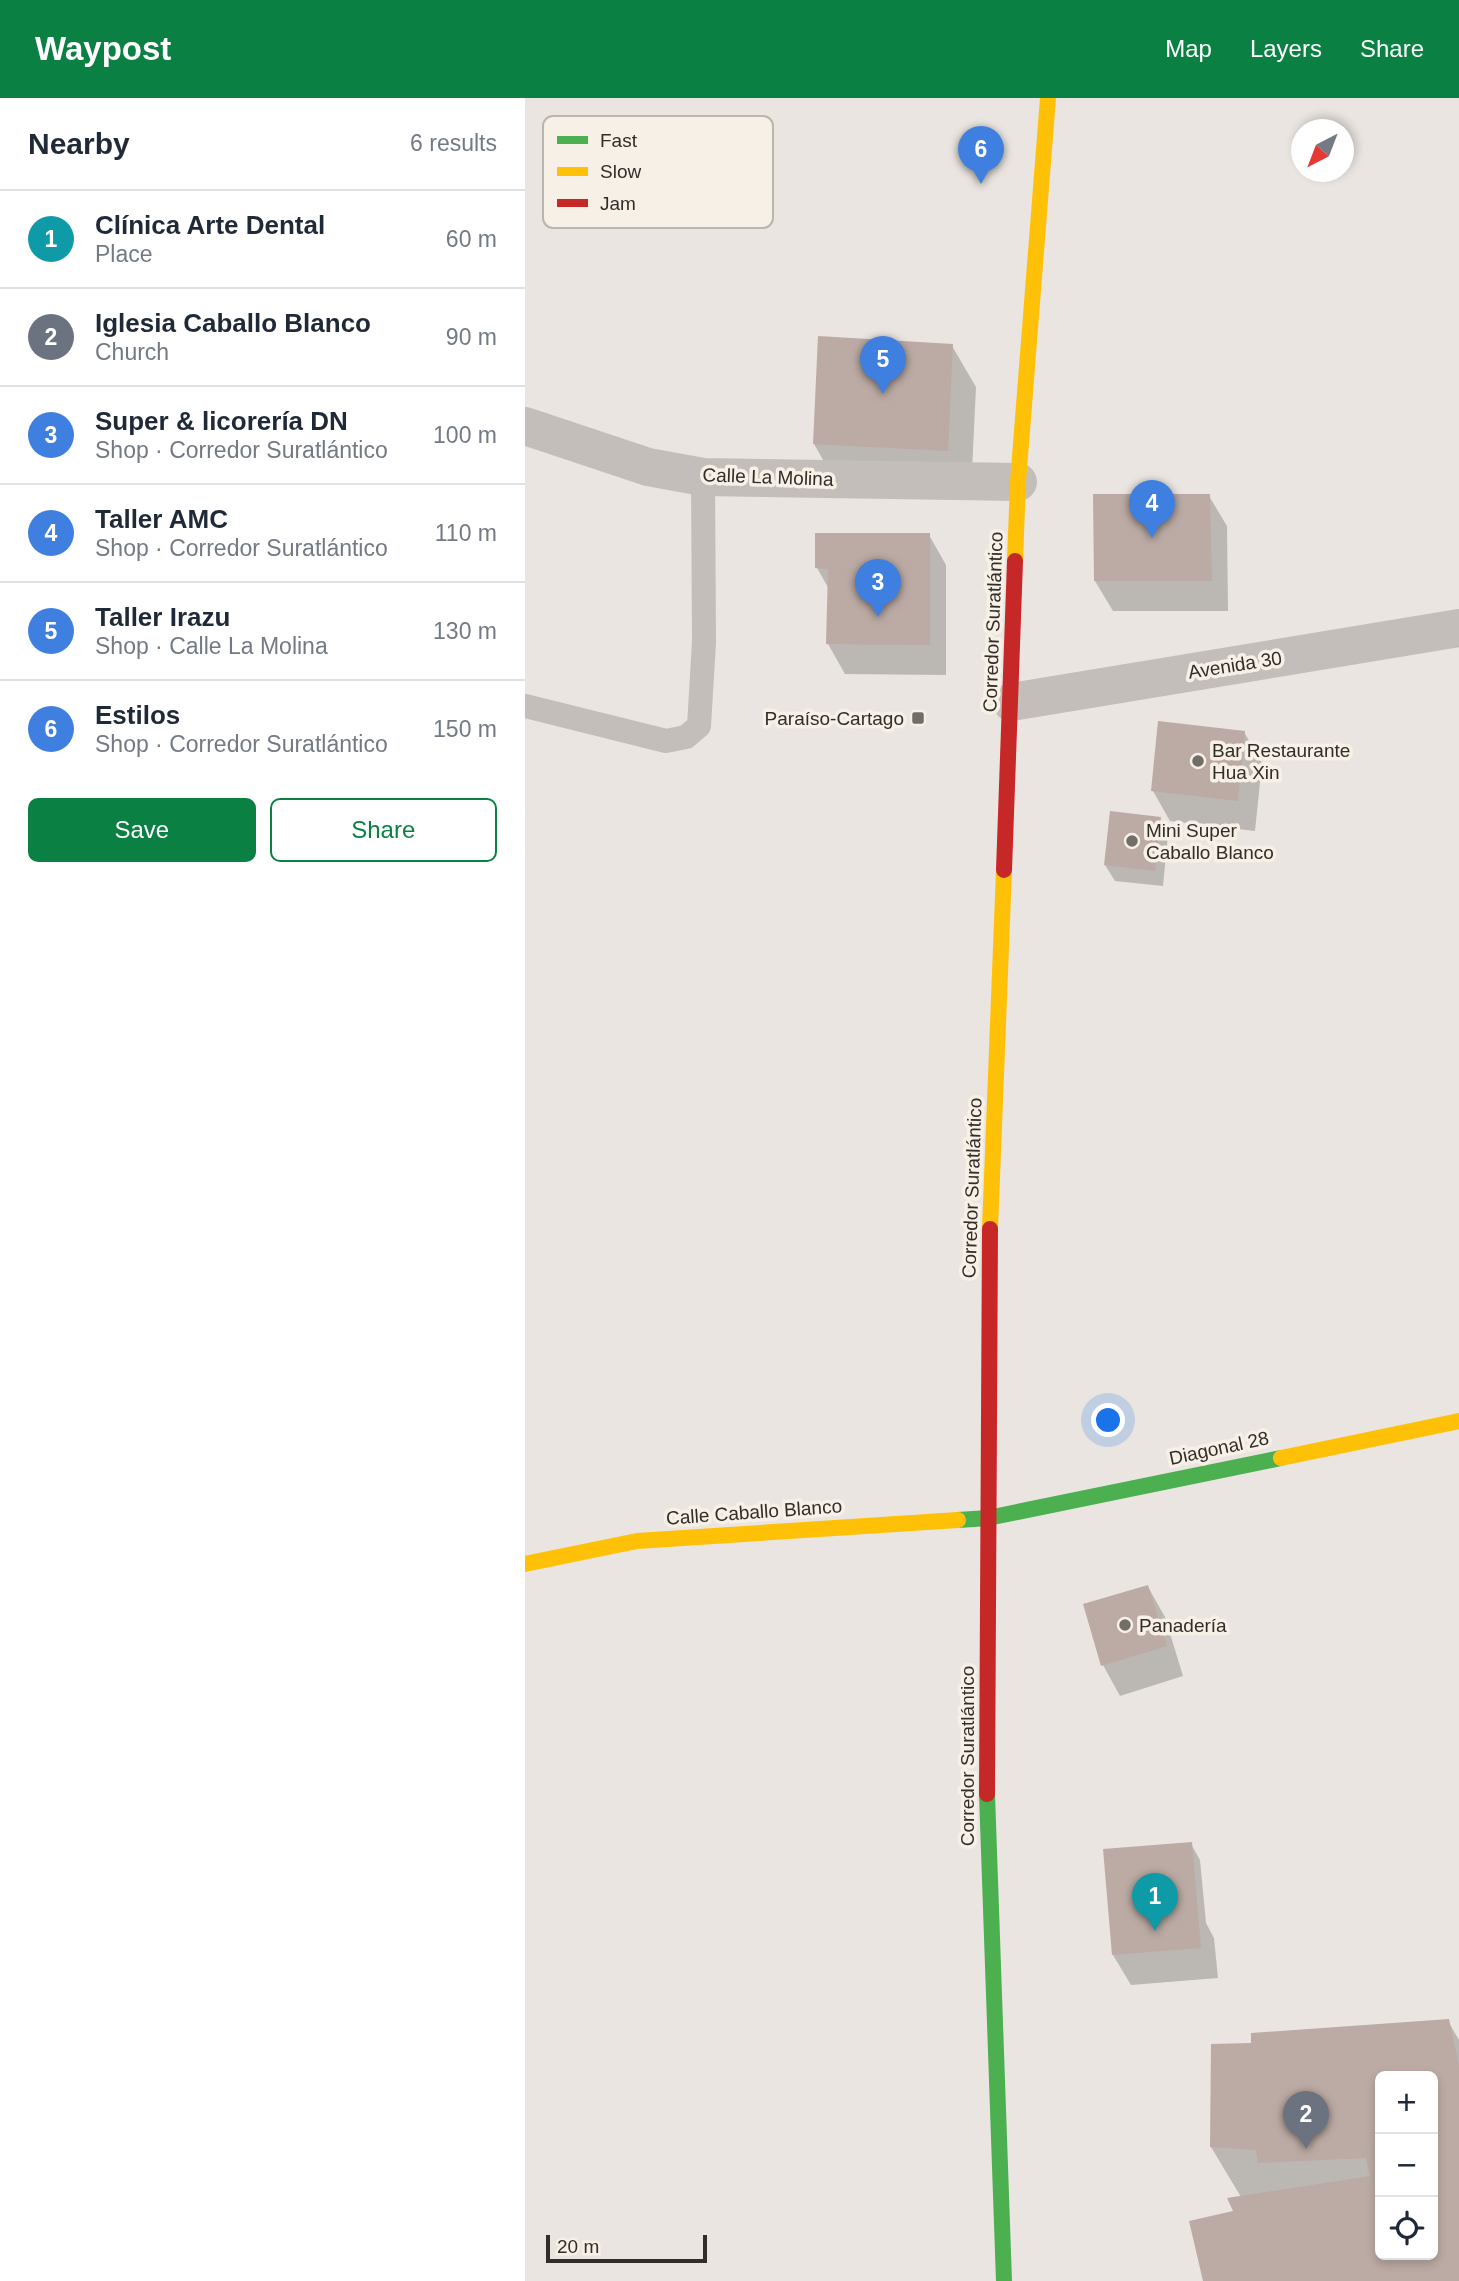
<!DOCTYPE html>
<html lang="en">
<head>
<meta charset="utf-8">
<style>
  :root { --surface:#fff; --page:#f6f6f7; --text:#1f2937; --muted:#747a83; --line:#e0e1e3; --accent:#0b8043 }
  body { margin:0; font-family:Helvetica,sans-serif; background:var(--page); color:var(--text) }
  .controls { position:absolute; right:21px; bottom:21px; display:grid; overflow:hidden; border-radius:10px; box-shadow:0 4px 10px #0003 }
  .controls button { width:63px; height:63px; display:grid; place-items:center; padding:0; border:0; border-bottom:2px solid var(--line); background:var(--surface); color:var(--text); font:35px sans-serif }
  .compass { position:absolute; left:766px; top:21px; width:63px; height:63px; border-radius:50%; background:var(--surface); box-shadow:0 4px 10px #0003; rotate:222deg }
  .scale { position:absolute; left:21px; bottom:18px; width:161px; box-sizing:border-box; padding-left:7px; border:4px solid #332c28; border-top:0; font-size:19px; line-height:24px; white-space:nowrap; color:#332c28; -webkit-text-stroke:5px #f7f0e7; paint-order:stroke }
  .you { position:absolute; left:584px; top:1323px; width:24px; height:24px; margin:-18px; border:5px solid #fff; border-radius:50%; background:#1a73e8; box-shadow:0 0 0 10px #1a73e833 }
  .badge { display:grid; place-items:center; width:46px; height:46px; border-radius:50%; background:var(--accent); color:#fff; font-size:23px; font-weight:700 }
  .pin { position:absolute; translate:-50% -58px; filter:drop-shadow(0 2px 4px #0008) }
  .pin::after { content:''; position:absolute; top:37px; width:24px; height:21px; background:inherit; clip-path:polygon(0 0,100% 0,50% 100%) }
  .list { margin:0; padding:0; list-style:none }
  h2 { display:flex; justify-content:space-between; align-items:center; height:91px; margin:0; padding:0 28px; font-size:30px }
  h2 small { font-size:23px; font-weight:400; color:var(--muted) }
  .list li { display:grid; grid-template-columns:46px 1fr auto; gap:21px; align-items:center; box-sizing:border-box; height:98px; padding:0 28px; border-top:2px solid var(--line) }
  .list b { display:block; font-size:26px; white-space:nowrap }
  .list p { margin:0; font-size:23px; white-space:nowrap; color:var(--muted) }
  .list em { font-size:23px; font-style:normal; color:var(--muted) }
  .actions { display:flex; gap:14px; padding:21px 28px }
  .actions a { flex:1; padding:16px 0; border:2px solid var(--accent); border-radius:10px; text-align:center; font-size:24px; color:var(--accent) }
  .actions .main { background:var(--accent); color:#fff }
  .icon { flex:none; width:38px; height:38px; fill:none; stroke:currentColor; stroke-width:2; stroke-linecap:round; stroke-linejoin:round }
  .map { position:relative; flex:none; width:934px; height:2183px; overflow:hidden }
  header { display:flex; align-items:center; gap:42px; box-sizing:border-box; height:98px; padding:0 35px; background:var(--accent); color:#fff }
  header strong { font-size:33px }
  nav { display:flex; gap:38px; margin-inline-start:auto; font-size:24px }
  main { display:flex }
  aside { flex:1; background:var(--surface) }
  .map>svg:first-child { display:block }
</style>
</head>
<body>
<header>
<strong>Waypost</strong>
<nav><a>Map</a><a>Layers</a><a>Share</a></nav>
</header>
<main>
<aside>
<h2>Nearby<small>6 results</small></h2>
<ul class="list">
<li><span class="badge" style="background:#0f9aa8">1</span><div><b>Clínica Arte Dental</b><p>Place</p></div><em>60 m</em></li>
<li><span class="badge" style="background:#6b7280">2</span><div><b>Iglesia Caballo Blanco</b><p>Church</p></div><em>90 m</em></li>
<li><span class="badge" style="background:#3f7fe0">3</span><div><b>Super &amp; licorería DN</b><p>Shop · Corredor Suratlántico</p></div><em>100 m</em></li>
<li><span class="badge" style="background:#3f7fe0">4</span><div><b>Taller AMC</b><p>Shop · Corredor Suratlántico</p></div><em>110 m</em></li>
<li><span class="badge" style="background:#3f7fe0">5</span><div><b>Taller Irazu</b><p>Shop · Calle La Molina</p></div><em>130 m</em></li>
<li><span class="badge" style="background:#3f7fe0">6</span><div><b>Estilos</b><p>Shop · Corredor Suratlántico</p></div><em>150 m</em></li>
</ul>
<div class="actions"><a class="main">Save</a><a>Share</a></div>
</aside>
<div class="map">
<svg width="934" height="2183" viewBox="0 0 934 2183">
  <rect width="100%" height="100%" fill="#eae5e0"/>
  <!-- shadow -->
  <path fill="#0003" fill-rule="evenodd" d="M 427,248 L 451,289 L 446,394 L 313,388 L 289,346 Z
    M 684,398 L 702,428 L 703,513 L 588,513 L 570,483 Z
    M 404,437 L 421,467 L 421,577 L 320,576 L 303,546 L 304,491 L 292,470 Z
    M 719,634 L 737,665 L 730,733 L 645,723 L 628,693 Z
    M 634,720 L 643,736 L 638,788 L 590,783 L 580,767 Z
    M 623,1489 L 640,1519 L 658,1578 L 595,1598 L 578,1567 L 560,1507 Z
    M 666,1746 L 675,1762 L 681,1825 L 689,1840 L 693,1880 L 606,1887 L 588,1857 Z
    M 923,1923 L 934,1942 L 934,2183 L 679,2183 L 716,2099 L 686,2049 L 727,1947 ZM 855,1978 L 908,1978 L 908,2157 L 855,2157 Z"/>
  <!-- building -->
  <path fill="#bcaba4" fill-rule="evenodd" d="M 293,238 L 428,246 L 423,353 L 288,346 Z
    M 568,396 L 685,396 L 687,483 L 569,483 Z
    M 290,435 L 405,435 L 405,547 L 301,546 L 303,471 L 290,470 Z
    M 633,623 L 720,633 L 713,703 L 626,693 Z
    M 585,713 L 636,719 L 630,773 L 579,767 Z
    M 623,1487 L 642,1548 L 576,1568 L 558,1506 Z
    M 667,1744 L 676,1850 L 587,1857 L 578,1751 Z
    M 924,1921 L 934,1968 L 934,2183 L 678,2183 L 664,2123 L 708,2113 L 702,2100 L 845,2078 L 841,2060 L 733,2065 L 731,2052 L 685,2049 L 686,1946 L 726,1945 L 726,1935 ZM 855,1978 L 908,1978 L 908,2157 L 855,2157 Z"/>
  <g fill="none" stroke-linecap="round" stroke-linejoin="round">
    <!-- lane -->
    <path stroke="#c3beb9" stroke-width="24" d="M 0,608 L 141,643 L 161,639 L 174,628 L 179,544 L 178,379"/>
    <!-- street -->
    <path stroke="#c3beb9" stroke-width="38" d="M 0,328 L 123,369 L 178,379 L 493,384
      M 486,604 L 934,530"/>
    <!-- fast -->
    <path stroke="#4caf50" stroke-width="16" d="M 433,1422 L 463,1420 L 756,1360
      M 462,1696 L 479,2183"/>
    <!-- slow -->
    <path stroke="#ffc107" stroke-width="16" d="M 490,463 L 493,384 L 523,0
      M 465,1131 L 479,772
      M 756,1360 L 934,1323
      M 0,1466 L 112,1443 L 433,1422"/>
    <!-- jam -->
    <path stroke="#c62828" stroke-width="16" d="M 479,772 L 490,463
      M 462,1696 L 465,1131"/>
  </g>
  <!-- markers -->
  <g fill="#736d68" stroke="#f7f0e7" stroke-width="2.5">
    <rect x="386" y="613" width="14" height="14" rx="3.5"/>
    <circle cx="673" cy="663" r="7"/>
    <circle cx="607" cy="743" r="7"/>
    <circle cx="600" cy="1527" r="7"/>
  </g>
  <g text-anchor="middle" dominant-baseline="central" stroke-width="7" stroke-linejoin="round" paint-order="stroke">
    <!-- street labels -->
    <g font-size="19" fill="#332c28" stroke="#f7f0e7">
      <text transform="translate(243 379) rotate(2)">Calle La Molina</text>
      <text transform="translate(468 524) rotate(-88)">Corredor Suratlántico</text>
      <text transform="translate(710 567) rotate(-9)">Avenida 30</text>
      <text transform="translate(447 1090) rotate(-88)">Corredor Suratlántico</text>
      <text transform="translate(694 1350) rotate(-12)">Diagonal 28</text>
      <text transform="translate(229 1414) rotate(-4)">Calle Caballo Blanco</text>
      <text transform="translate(442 1658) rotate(-90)">Corredor Suratlántico</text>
    </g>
    <!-- poi labels -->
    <g font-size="19" fill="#332c28" stroke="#f7f0e7" text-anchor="start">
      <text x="379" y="620" text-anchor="end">Paraíso-Cartago</text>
      <text x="687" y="652">Bar Restaurante<tspan x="687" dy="22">Hua Xin</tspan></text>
      <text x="621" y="732">Mini Super<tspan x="621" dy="22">Caballo Blanco</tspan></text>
      <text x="614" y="1527">Panadería</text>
    </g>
  </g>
  <!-- legend -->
  <rect x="18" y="18" width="230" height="112" rx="10" fill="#f7f0e7" stroke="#bcb5ae" stroke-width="2"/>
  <rect x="32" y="38" width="31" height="8" fill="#4caf50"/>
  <rect x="32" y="69" width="31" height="9" fill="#ffc107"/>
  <rect x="32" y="101" width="31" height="8" fill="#c62828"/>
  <g font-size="19" fill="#332c28">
    <text x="75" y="49">Fast</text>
    <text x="75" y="80">Slow</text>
    <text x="75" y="112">Jam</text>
  </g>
</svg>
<div class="controls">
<button>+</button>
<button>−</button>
<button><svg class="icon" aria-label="locate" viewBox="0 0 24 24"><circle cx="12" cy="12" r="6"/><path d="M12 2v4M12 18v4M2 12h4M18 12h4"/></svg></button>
</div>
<svg class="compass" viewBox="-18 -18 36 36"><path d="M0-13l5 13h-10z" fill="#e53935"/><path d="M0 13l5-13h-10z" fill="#747a83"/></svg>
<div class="scale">20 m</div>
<div class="you"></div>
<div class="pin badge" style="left:630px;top:1833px;background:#0f9aa8">1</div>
<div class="pin badge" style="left:781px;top:2051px;background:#6b7280">2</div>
<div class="pin badge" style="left:353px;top:519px;background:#3f7fe0">3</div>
<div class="pin badge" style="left:627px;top:440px;background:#3f7fe0">4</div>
<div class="pin badge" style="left:358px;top:296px;background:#3f7fe0">5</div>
<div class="pin badge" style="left:456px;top:86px;background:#3f7fe0">6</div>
</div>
</main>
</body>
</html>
